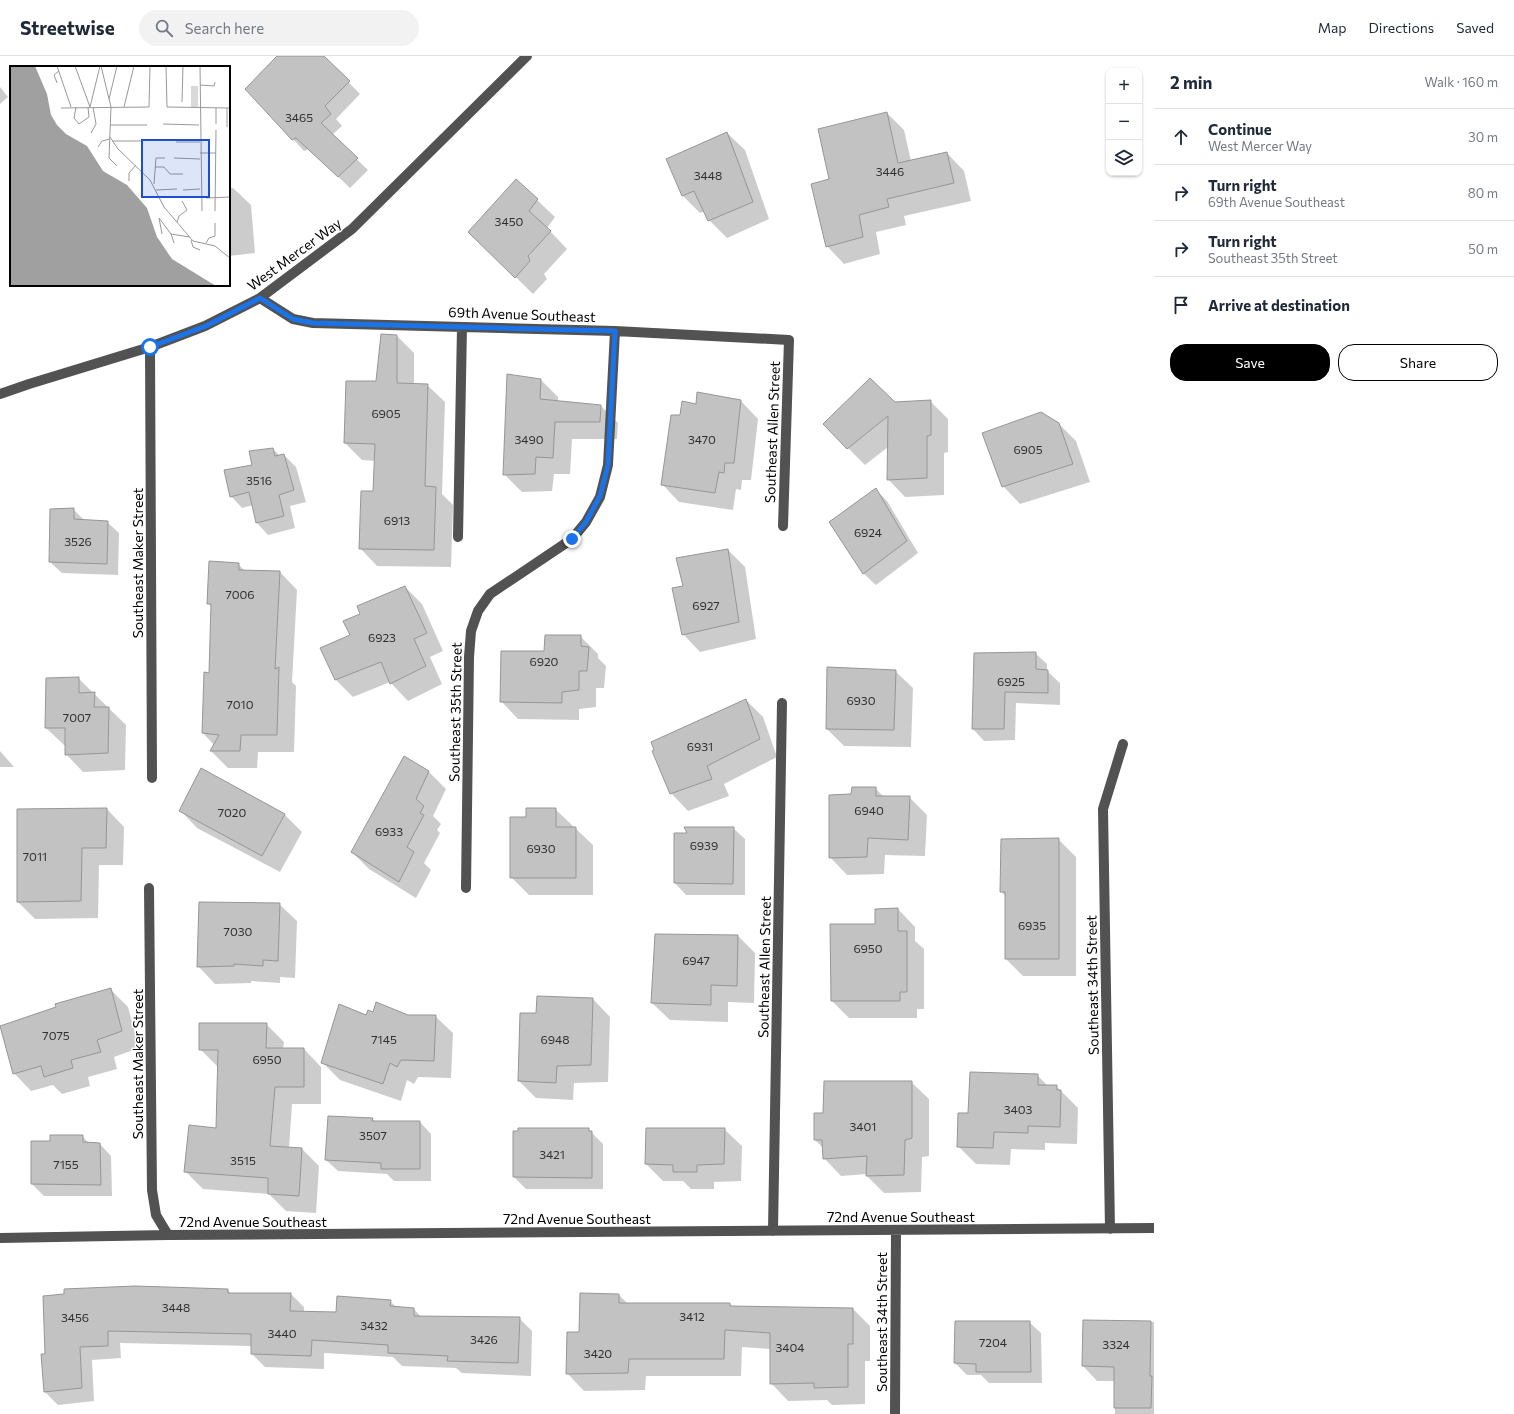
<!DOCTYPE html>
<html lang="en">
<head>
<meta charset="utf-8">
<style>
  :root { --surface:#fff; --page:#f2f2f3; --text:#1f2937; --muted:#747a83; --line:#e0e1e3; --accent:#000 }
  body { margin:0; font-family:Commissioner,sans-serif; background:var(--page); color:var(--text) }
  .controls { position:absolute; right:12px; top:12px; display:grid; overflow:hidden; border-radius:8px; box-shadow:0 1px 3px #0004 }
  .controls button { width:36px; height:36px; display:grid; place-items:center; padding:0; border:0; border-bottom:1px solid var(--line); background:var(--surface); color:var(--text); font:20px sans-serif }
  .stop { position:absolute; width:12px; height:12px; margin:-9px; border:3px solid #1a73e8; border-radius:50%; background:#fff }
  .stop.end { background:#1a73e8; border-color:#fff; box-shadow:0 1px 4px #0008 }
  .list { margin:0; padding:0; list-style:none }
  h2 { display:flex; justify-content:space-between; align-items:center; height:52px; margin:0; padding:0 16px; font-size:17px }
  h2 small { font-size:13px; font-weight:400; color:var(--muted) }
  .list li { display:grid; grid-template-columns:26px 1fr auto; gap:12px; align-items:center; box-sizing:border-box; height:56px; padding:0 16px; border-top:1px solid var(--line) }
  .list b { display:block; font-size:15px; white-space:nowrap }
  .list p { margin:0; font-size:13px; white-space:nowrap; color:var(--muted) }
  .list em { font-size:13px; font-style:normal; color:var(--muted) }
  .actions { display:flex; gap:8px; padding:12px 16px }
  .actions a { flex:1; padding:9px 0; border:1px solid var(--accent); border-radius:16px; text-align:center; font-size:14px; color:var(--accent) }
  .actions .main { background:var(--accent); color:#fff }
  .icon { flex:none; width:22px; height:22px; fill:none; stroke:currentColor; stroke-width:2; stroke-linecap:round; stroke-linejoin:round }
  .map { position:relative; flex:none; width:1154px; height:1358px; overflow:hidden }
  header { display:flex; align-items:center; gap:24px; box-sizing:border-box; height:56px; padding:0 20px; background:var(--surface); border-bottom:1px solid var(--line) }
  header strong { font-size:19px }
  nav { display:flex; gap:22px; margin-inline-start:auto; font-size:14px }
  .search { width:280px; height:36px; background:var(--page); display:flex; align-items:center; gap:10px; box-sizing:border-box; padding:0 14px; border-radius:22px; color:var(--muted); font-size:15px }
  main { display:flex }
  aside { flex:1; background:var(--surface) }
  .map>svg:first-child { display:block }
</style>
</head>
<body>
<header>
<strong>Streetwise</strong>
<div class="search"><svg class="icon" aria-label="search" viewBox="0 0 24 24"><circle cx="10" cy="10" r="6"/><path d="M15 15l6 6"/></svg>Search here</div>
<nav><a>Map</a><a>Directions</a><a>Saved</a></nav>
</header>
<main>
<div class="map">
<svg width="1154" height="1358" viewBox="0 0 1154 1358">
  <rect width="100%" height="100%" fill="#fff"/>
  <!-- shadow -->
  <path fill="#0003" d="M 279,0 L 323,0 L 360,38 L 336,63 L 342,70 L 332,79 L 368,114 L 350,132 L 309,93 L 304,95 L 293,83 Z
    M 0,31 L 8,41 L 0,48 Z
    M 887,57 L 904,74 L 911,105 L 947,97 L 964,115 L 971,145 L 904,160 L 906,169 L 876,176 L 880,198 L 844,208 L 827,190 L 830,124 Z
    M 727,77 L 745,94 L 769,163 L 727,182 L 709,164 L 705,155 L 700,157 L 682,139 Z
    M 516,124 L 555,161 L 547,172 L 567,193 L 544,218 L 547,223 L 533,238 L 470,176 Z
    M 229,132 L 233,132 L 251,149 L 255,197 L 229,200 Z
    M 397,280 L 414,297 L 414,328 L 427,329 L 445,346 L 442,438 L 453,449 L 451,511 L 377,510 L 360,492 L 374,436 L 375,405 L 362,404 L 345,387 L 377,326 Z
    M 540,323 L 558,341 L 558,346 L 601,350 L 618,367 L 617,383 L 572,383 L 570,418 L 554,418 L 552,435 L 522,436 L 504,418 Z
    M 741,345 L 758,363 L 751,424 L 742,424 L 741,434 L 736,433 L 733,454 L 679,446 L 662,428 L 681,360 L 697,350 Z
    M 930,345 L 948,363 L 948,396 L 944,397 L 944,439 L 905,441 L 888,423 L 888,391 L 865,409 L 848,392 L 895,347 Z
    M 1058,367 L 1076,385 L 1090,426 L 1020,448 L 1003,430 Z
    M 273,393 L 280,400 L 284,399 L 296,411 L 306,446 L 290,450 L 295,472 L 268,479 L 257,467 L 253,449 L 242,452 L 231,440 L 253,409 Z
    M 876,434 L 887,445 L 918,497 L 876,529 L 864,518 L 830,466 Z
    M 73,453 L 84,464 L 107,466 L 119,477 L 118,519 L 62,517 L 50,506 Z
    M 728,494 L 745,511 L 756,583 L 700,596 L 683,578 L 684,530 Z
    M 238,508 L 245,515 L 280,516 L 297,534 L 292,626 L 296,630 L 294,696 L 258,696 L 257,712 L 228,712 L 211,695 L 214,689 L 203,677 L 210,618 L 212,552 L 208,547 Z
    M 405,531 L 422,548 L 443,595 L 430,601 L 442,628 L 408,645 L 390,626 L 353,641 L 336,624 L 361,559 Z
    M 580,580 L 598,598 L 598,602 L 606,610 L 604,632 L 596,632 L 596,651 L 579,653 L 579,664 L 518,663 L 501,645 L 545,596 Z
    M 1035,597 L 1047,608 L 1047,615 L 1060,627 L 1060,649 L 1016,647 L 1015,684 L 984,685 L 973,673 Z
    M 895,615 L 913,632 L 911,691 L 844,690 L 827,673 Z
    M 78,622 L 126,669 L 125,714 L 83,716 L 66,698 L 66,689 L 64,689 L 46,672 Z
    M 746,644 L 763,661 L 777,701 L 724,728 L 729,740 L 688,755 L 671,737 Z
    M 0,695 L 14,711 L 0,711 Z
    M 428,715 L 446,733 L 433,760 L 441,768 L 437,774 L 440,777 L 424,807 L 431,814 L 416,842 L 369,813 L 352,796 Z
    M 875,732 L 884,741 L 909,741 L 927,759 L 925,800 L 885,799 L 884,818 L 847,819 L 830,801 L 852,739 Z
    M 107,753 L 124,771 L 123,809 L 99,809 L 98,862 L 35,863 L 18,846 Z
    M 555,753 L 573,770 L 573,772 L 575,772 L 593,789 L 593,839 L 529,839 L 511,821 L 527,762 Z
    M 180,754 L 284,758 L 302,776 L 280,816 L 197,772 Z
    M 733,772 L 745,783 L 745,839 L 686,839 L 675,827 L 688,778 Z
    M 1058,783 L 1076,801 L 1076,920 L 1023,920 L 1006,903 L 1006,841 L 1001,835 Z
    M 279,848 L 297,865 L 295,922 L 280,921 L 280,927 L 251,925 L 251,927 L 215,928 L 198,910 Z
    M 898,853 L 915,871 L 915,885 L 924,893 L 924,953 L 917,953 L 917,962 L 849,962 L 832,945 L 876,869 Z
    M 738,880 L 755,897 L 754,947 L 728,946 L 728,966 L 670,964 L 652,947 Z
    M 110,933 L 128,951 L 139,992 L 114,1001 L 117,1013 L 88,1021 L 90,1030 L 62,1038 L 53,1029 L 31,1035 L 14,1017 Z
    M 593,943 L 610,961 L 608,1026 L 574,1027 L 573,1044 L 536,1042 L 519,1025 L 537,958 Z
    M 374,957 L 408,960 L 435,960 L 453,977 L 451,1022 L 418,1021 L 414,1028 L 407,1024 L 401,1045 L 340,1024 L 322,1006 L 367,960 Z
    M 266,968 L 284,986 L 283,993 L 304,993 L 321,1011 L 321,1048 L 292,1048 L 289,1092 L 301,1092 L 319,1110 L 316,1157 L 286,1155 L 269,1138 L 203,1133 L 185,1115 L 217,1073 L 218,1011 L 200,993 Z
    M 1037,1019 L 1048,1030 L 1056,1030 L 1078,1052 L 1077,1088 L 1045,1087 L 1045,1094 L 1011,1093 L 1010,1109 L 976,1108 L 958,1090 L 969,1058 Z
    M 911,1026 L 929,1043 L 929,1100 L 922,1101 L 921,1136 L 884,1137 L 867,1120 L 867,1118 L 841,1120 L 824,1102 L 823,1092 L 815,1084 L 824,1057 Z
    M 372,1063 L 376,1066 L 420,1066 L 431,1078 L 431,1125 L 394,1125 L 387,1118 L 338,1115 L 326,1104 Z
    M 588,1073 L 603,1088 L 603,1133 L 526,1133 L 514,1121 L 514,1076 Z
    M 724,1073 L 742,1090 L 741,1125 L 714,1126 L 714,1133 L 691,1133 L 683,1125 L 663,1125 L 646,1108 Z
    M 82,1080 L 90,1088 L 100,1088 L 111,1100 L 112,1140 L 44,1140 L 32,1128 L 32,1086 L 51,1086 Z
    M 227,1234 L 232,1238 L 291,1238 L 304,1251 L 304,1256 L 337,1257 L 390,1245 L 397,1252 L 414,1253 L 421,1261 L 519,1262 L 532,1275 L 531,1320 L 462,1317 L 456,1312 L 402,1310 L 393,1301 L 324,1297 L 324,1313 L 265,1311 L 252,1298 L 252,1290 L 120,1287 L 121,1302 L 92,1304 L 94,1345 L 58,1349 L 45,1336 L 46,1299 L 44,1241 Z
    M 581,1238 L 619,1239 L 628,1248 L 730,1248 L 733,1251 L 853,1253 L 870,1270 L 870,1305 L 865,1305 L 865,1348 L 832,1349 L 827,1344 L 788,1345 L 771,1327 L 771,1293 L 742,1291 L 741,1320 L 646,1320 L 645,1334 L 584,1335 L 567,1317 L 580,1277 Z
    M 1084,1265 L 1154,1266 L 1154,1358 L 1115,1358 L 1115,1325 L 1097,1325 L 1083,1310 Z
    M 1029,1266 L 1041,1277 L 1042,1327 L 989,1327 L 981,1319 L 967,1319 L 955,1307 Z"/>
  <!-- building -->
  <path fill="#c2c2c2" stroke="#969696" d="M 277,0 L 324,0 L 350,25 L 325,50 L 331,58 L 321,67 L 358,102 L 338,121 L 296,82 L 292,84 L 245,33 Z
    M 887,56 L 898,107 L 947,96 L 954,127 L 887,143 L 889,151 L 859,159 L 863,181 L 826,191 L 811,128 L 829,123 L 818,73 Z
    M 727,76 L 753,146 L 708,165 L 694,135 L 682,140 L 666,103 Z
    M 516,123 L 538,143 L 529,155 L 551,175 L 528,200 L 530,205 L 515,222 L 468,176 Z
    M 381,278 L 397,279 L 397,327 L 428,328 L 425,430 L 436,431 L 434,494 L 359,493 L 361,435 L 373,435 L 375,388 L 344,387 L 346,325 L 376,325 Z
    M 507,318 L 541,323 L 540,343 L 601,349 L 600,366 L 555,366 L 553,402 L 536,401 L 535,418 L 503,419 Z
    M 870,322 L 895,346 L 931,344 L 931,379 L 927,380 L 927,422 L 887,424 L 888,360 L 847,393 L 823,368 Z
    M 697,336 L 741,344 L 734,407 L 725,407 L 724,417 L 719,416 L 715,437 L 661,429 L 671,359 L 680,359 L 682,345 L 696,348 Z
    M 1041,356 L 1059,367 L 1073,408 L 1002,431 L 982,377 Z
    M 273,392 L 275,400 L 284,398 L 294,434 L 279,439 L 284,460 L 256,467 L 249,436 L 230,441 L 224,414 L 252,409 L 249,395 Z
    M 876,432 L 907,485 L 863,518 L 829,466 Z
    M 74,452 L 74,463 L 108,465 L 107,508 L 49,506 L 50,453 Z
    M 728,493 L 739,566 L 682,579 L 672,532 L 683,530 L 676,502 Z
    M 209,505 L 239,507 L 239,514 L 280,515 L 275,613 L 279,611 L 277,679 L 241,679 L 240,695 L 210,695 L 219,679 L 202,677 L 204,616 L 209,617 L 211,548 L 207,548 Z
    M 405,530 L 427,577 L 414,583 L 426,610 L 390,628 L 381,606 L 335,624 L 320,592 L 350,579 L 343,565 L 360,558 L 357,550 Z
    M 545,579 L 581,579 L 581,590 L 589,591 L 587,615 L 579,615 L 579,634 L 562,636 L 562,647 L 500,646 L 501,595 L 544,595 Z
    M 1036,596 L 1036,613 L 1048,614 L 1048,637 L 1005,636 L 1004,673 L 972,673 L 974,597 Z
    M 827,611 L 896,614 L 894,674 L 826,673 Z
    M 79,621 L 79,637 L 95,636 L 94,651 L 109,651 L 108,697 L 65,699 L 65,672 L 45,672 L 46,622 Z
    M 746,643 L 760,683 L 707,710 L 712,723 L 670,738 L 652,695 L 654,694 L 651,686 Z
    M 404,700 L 429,715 L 416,743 L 424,750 L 420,757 L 424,759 L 407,791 L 414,796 L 399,826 L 351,796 Z
    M 201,712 L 285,758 L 262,800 L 179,755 Z
    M 852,731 L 876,731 L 876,740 L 910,740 L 908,784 L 868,782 L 867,801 L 829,802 L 829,739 L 851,738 Z
    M 107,752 L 106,792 L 82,792 L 81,845 L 17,846 L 17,753 Z
    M 526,752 L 556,752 L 556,771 L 576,771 L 576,822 L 510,822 L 510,761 L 526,761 Z
    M 684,771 L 734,771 L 733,828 L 674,827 L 674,777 L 687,777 Z
    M 1059,782 L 1059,903 L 1005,903 L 1005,836 L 1000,836 L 1001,783 Z
    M 199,846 L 280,847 L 278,905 L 263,904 L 263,910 L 234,908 L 234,910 L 197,911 Z
    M 898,852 L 898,875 L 907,875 L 907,936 L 900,936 L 900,945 L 831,945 L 830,868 L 875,868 L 875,853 Z
    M 655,878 L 738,879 L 737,930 L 711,929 L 711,949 L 651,947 Z
    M 111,932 L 122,975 L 97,984 L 101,996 L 71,1004 L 73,1012 L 44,1021 L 41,1010 L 13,1018 L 0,970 L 56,951 L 55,948 Z
    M 537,940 L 593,942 L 591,1009 L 557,1010 L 556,1027 L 518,1025 L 520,957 L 536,957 Z
    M 376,946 L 408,959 L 436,959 L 434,1005 L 401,1004 L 397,1011 L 390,1007 L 383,1028 L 321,1007 L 339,948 L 366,959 L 368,954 L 373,956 Z
    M 199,967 L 267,967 L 266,992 L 304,992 L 304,1031 L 275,1031 L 270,1090 L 302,1092 L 299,1140 L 268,1138 L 268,1122 L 184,1116 L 189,1069 L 216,1072 L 218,994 L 199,994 Z
    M 970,1016 L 1038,1018 L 1038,1029 L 1057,1029 L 1057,1034 L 1061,1034 L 1060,1071 L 1028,1070 L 1028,1077 L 994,1076 L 993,1092 L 957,1091 L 958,1057 L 968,1057 Z
    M 824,1025 L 912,1025 L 912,1082 L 905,1084 L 904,1119 L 866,1120 L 867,1100 L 823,1103 L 822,1084 L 814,1084 L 814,1057 L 823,1057 Z
    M 328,1060 L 373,1062 L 372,1065 L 420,1065 L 420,1113 L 381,1113 L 381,1107 L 325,1104 Z
    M 518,1072 L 589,1072 L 589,1075 L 592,1075 L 592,1122 L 513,1121 L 513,1075 L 518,1075 Z
    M 646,1072 L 725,1072 L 724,1108 L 697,1109 L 697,1116 L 673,1116 L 673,1109 L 645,1108 Z
    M 50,1079 L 83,1079 L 83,1086 L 100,1087 L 101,1129 L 31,1128 L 31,1085 L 50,1085 Z
    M 135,1230 L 228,1233 L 228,1237 L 291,1237 L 290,1255 L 336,1256 L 337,1240 L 391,1244 L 390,1250 L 414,1252 L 414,1260 L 520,1261 L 518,1307 L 447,1305 L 448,1300 L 388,1297 L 388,1289 L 312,1284 L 311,1300 L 251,1298 L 251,1278 L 108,1275 L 108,1290 L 80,1291 L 82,1332 L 44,1336 L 41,1298 L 45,1298 L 43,1240 L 64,1238 L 64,1233 Z
    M 580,1237 L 619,1238 L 619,1247 L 730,1247 L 730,1250 L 853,1252 L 853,1288 L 848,1288 L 848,1331 L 814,1332 L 814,1327 L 770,1328 L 770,1277 L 725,1274 L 724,1303 L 629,1303 L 628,1317 L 566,1318 L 567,1276 L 579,1276 Z
    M 1083,1264 L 1151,1265 L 1150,1320 L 1152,1320 L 1151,1352 L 1114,1352 L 1114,1311 L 1082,1310 Z
    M 955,1265 L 1030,1265 L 1031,1316 L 976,1316 L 976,1308 L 954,1307 Z"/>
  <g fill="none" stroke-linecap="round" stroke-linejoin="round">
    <!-- minor -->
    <path stroke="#525252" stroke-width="10" d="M 260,242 L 293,263 L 313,267 L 615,275 L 789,284 L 783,470
      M 150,291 L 152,722
      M 0,338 L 29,328 L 150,291 L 205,270 L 260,242 L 352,173 L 527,0
      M 458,481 L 462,271
      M 149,832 L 152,1134 L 156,1159 L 168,1179
      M 466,832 L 469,601 L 471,575 L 478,555 L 490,538 L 572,483 L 586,466 L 600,441 L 608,409 L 615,275
      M 1110,1173 L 1103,753 L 1123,688
      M 773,1175 L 782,647
      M 0,1182 L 168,1179 L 1154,1172
      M 895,1358 L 896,1174"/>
  </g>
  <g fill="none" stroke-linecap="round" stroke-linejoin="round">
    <!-- route -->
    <path stroke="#1a73e8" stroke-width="5" d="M 150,291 L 206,270 L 260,242 L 293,263 L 313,267 L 615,275 L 608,409 L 600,440 L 586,466 L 572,483"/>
  </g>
  <g text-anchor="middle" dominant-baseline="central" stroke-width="3" stroke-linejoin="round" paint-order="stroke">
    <!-- number labels -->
    <g font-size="12" fill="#303030">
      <text x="299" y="61">3465</text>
      <text x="890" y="115">3446</text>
      <text x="708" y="119">3448</text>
      <text x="509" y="165">3450</text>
      <text x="386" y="357">6905</text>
      <text x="529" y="383">3490</text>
      <text x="702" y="383">3470</text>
      <text x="1028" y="393">6905</text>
      <text x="259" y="424">3516</text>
      <text x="397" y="464">6913</text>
      <text x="868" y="476">6924</text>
      <text x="78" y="485">3526</text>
      <text x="240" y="538">7006</text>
      <text x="706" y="549">6927</text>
      <text x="382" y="581">6923</text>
      <text x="544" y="605">6920</text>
      <text x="1011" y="625">6925</text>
      <text x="861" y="644">6930</text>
      <text x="240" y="648">7010</text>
      <text x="77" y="661">7007</text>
      <text x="700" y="690">6931</text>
      <text x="869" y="754">6940</text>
      <text x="232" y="756">7020</text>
      <text x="389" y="775">6933</text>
      <text x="704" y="789">6939</text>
      <text x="541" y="792">6930</text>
      <text x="35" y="800">7011</text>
      <text x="1032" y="869">6935</text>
      <text x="238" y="875">7030</text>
      <text x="868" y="892">6950</text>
      <text x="696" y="904">6947</text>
      <text x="56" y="979">7075</text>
      <text x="384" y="983">7145</text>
      <text x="555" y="983">6948</text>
      <text x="267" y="1003">6950</text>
      <text x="1018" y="1053">3403</text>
      <text x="863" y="1070">3401</text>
      <text x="373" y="1079">3507</text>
      <text x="552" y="1098">3421</text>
      <text x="243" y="1104">3515</text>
      <text x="66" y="1108">7155</text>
      <text x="176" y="1251">3448</text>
      <text x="692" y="1260">3412</text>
      <text x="75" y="1261">3456</text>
      <text x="374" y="1269">3432</text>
      <text x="282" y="1277">3440</text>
      <text x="484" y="1283">3426</text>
      <text x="993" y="1286">7204</text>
      <text x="1116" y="1288">3324</text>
      <text x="790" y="1291">3404</text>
      <text x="598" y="1297">3420</text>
    </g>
    <!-- street labels -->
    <g font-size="14" fill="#000" stroke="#fff">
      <text transform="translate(294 198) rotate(-36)">West Mercer Way</text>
      <text transform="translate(522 258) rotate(2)">69th Avenue Southeast</text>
      <text transform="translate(772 376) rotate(-88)">Southeast Allen Street</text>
      <text transform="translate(137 507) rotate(-90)">Southeast Maker Street</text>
      <text transform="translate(455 656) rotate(-89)">Southeast 35th Street</text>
      <text transform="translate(764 911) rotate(-89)">Southeast Allen Street</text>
      <text transform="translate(1092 929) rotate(-91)">Southeast 34th Street</text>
      <text transform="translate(137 1008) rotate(-90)">Southeast Maker Street</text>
      <text x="901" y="1160">72nd Avenue Southeast</text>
      <text x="577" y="1162">72nd Avenue Southeast</text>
      <text x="253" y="1165">72nd Avenue Southeast</text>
      <text transform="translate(881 1266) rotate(-90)">Southeast 34th Street</text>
    </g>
  </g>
  <!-- overview -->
  <g transform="translate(10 10)">
    <rect width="220" height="220" fill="#fff"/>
    <path d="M 181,20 L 188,20 L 188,41 L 181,41 Z" fill="#d9d9d9"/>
    <path d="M 0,0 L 25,0 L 37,28 L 41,49 L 47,59 L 56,68 L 77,80 L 93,105 L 117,119 L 137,142 L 147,171 L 162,193 L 206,220 L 0,220 Z" fill="#a0a0a0"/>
    <path fill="none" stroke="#999" stroke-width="1" d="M 47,0 L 61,41M 65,0 L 80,41M 91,0 L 101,41 L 99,92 L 107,100M 156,0 L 157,41 L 220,42M 190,0 L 192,145M 47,17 L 44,9 L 49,5M 190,19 L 204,20 L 205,16M 99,33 L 107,0M 172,36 L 173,0M 66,41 L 64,52 L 69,58 L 79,51 L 78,41M 80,41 L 90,0M 114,41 L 124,0M 51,42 L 139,41 L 140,0M 153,58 L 189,59M 206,58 L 206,42M 100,59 L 137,59M 217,61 L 217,42M 81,67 L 86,58 L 83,41M 100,71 L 108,83 L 140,114 L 154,141 L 183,175 L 205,180 L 220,192M 102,75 L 131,75M 166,76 L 190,76M 88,81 L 92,75 L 100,73M 190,87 L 206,87M 164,92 L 190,93M 145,101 L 154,101 L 160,108 L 173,108M 119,115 L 119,107 L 126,99M 144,118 L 146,92 L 155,92M 146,124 L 167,123M 173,124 L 190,123M 196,132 L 220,131M 205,145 L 206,64M 167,156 L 169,150 L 177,144 L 172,135M 152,168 L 149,152 L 161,168M 181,174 L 183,181 L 190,184M 164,177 L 161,168 L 180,171M 196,177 L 199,172 L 205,170 L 205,157"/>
    <path fill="#1d4ed8" fill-opacity="0.15" stroke="#1d4ed8" stroke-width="2" d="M 132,74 L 199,74 L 199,131 L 132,131 Z"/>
    <rect width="220" height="220" fill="none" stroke="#000" stroke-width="2"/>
  </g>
</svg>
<div class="controls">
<button>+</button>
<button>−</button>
<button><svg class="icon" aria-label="layers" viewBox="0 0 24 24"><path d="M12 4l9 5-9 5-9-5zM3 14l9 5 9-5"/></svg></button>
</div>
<div class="stop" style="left:150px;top:291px"></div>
<div class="stop end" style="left:572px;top:483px"></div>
</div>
<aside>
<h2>2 min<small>Walk · 160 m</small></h2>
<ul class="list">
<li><svg class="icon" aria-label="ahead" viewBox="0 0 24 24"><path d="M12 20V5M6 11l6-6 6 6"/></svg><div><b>Continue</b><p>West Mercer Way</p></div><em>30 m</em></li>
<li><svg class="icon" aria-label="right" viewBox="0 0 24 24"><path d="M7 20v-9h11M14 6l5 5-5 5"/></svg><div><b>Turn right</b><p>69th Avenue Southeast</p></div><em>80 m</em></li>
<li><svg class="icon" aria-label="right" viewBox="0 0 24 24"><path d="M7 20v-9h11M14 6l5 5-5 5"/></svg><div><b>Turn right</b><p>Southeast 35th Street</p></div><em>50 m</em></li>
<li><svg class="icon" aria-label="arrive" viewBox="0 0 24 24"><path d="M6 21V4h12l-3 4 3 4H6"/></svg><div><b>Arrive at destination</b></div></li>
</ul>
<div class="actions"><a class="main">Save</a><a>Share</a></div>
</aside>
</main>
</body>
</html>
